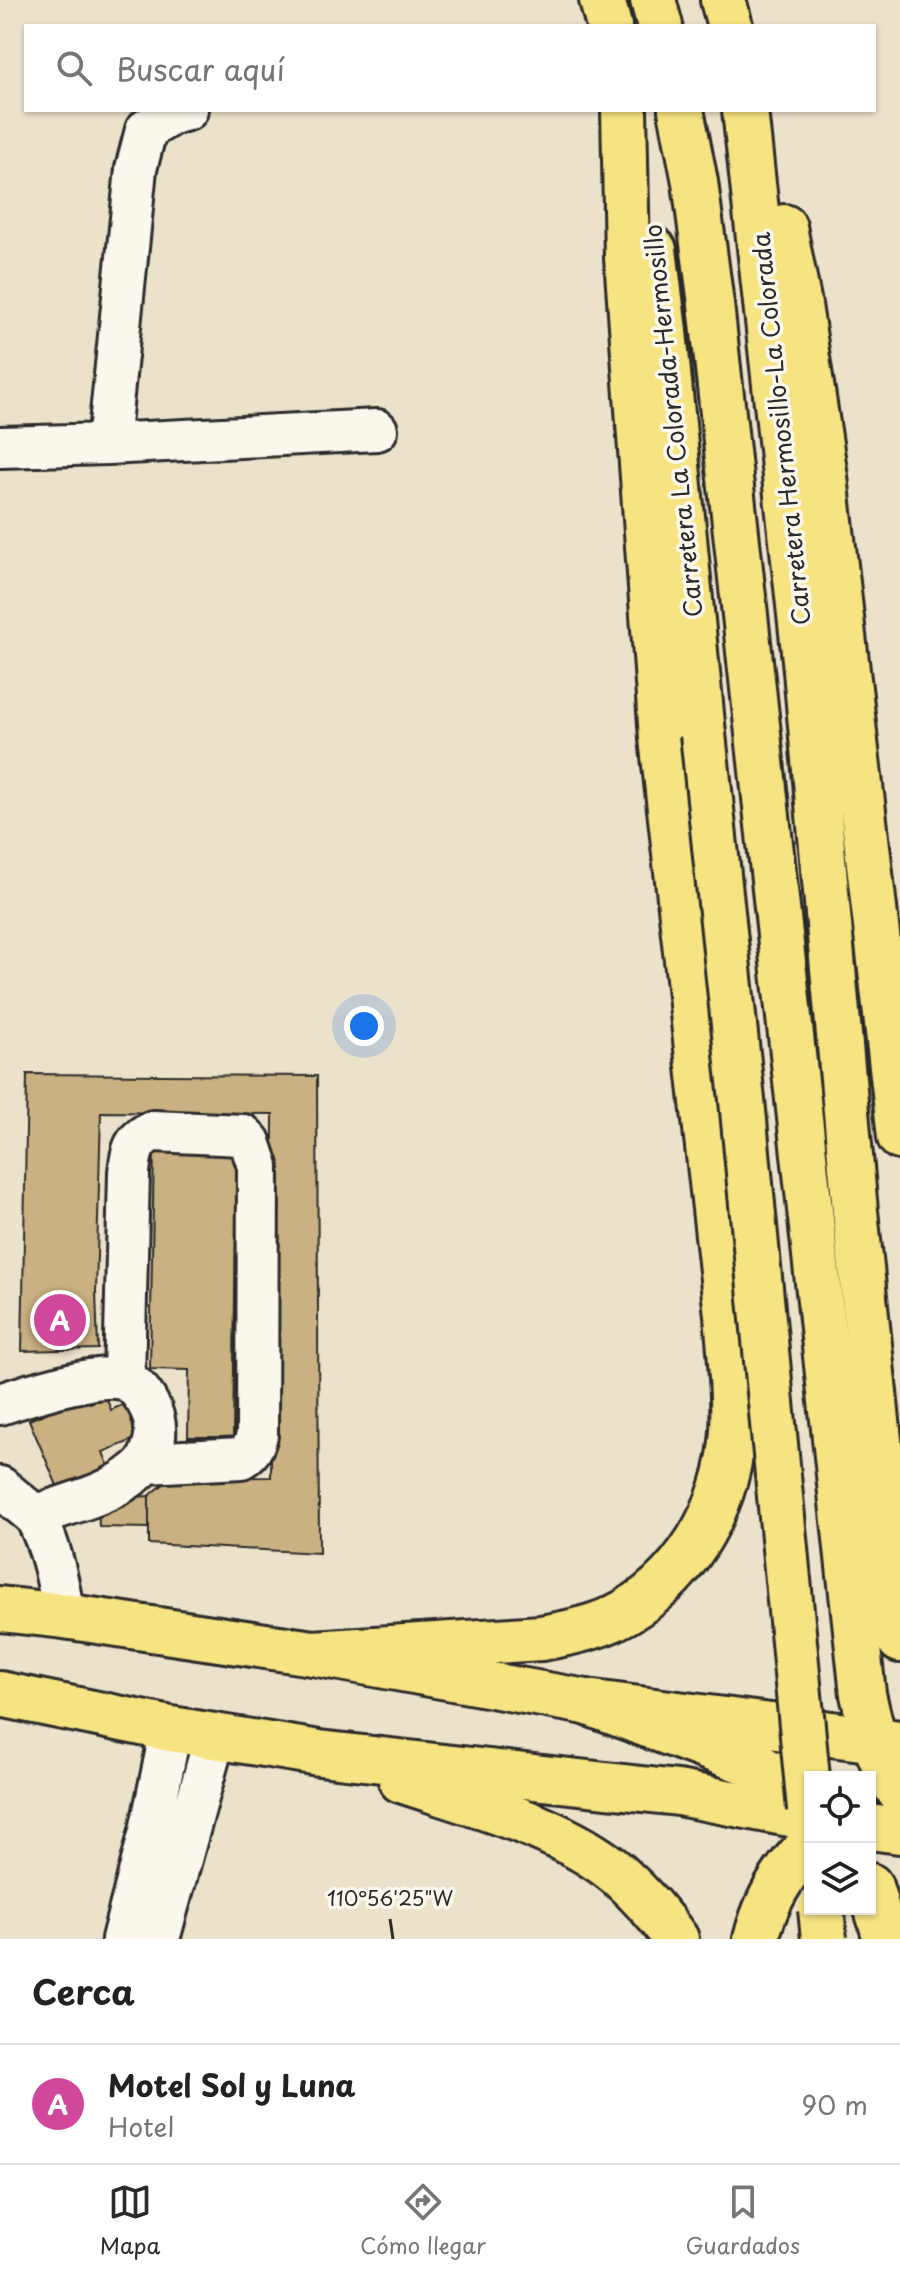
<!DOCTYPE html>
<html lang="es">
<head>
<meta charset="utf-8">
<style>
  :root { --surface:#fff; --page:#f2f2f2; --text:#222; --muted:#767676; --line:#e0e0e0; --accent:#2b2b2b }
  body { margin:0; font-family:"Playpen Sans",sans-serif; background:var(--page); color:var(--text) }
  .controls { position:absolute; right:24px; bottom:24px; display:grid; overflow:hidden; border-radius:0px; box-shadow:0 2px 6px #0004 }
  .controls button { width:72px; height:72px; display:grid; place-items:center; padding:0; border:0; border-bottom:2px solid var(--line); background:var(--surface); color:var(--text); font:40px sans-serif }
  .you { position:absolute; left:364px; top:1026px; width:28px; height:28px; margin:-20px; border:6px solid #fff; border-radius:50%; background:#1a73e8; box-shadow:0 0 0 12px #1a73e833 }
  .badge { display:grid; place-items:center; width:52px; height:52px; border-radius:50%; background:var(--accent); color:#fff; font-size:26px; font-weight:700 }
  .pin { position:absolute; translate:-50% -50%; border:4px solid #fff; box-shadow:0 2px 8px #0006 }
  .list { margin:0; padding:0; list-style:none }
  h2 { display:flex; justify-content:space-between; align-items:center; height:104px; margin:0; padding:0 32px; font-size:34px }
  h2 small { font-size:26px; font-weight:400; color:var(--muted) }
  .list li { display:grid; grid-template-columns:52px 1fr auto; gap:24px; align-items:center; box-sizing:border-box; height:120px; padding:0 32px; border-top:2px solid var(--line) }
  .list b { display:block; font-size:30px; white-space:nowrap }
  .list p { margin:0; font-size:26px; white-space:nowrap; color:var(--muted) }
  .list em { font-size:26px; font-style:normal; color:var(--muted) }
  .icon { flex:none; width:44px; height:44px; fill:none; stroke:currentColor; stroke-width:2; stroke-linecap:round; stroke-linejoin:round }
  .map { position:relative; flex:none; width:900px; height:1939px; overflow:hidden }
  .search { position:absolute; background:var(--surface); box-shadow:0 2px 6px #0004; left:24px; right:24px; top:24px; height:88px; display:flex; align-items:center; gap:20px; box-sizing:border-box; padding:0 28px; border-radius:0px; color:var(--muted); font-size:30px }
  .sheet { height:224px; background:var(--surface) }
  nav { display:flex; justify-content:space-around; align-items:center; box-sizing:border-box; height:112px; border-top:2px solid var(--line); background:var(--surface); font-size:22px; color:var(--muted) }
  nav a { display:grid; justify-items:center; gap:4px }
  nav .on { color:var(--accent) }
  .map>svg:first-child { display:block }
</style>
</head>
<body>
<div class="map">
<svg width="900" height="1939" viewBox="0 0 900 1939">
  <rect width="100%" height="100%" fill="#ece2cc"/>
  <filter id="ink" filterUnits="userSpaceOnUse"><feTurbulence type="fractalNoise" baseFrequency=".0125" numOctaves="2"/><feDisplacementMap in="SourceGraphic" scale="16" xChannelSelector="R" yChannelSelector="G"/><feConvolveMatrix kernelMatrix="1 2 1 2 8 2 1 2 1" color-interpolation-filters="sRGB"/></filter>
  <g filter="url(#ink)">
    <!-- building -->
    <path fill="#c9b181" stroke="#2b2b2b" stroke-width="2" d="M 27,1074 L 317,1076 L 319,1553 L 149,1544 L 149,1496 L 171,1478 L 271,1477 L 273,1114 L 101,1112 L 96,1292 L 98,1349 L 22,1351 Z
      M 154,1147 L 237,1148 L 233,1437 L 188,1437 L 189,1370 L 150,1369 Z
      M 154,1147 L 237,1148 L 233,1437 L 188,1437 L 189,1370 L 150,1369 Z
      M 87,1396 L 90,1403 L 106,1397 L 111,1410 L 129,1402 L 143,1436 L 103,1452 L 109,1467 L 58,1488 L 29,1420 Z
      M 149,1496 L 149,1528 L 99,1527 L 98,1499 Z"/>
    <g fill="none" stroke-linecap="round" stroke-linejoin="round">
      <defs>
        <path id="minor" d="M 108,444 L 136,169 L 146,130 L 172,114 L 187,110
          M 0,447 L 108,444 L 377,430
          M 0,1404 C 26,1395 97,1373 122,1379 C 135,1382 146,1398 151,1410 C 159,1431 155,1444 146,1463
          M 0,1487 L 35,1516
          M 64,1616 C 58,1581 52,1547 35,1516 C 74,1501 117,1494 146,1463 L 241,1458 C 251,1452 254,1446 257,1435 L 258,1166 L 250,1142 L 243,1135 L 153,1131 C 133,1139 131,1152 129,1172 L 124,1379
          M 122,1939 L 150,1831 L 171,1729
          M 159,1939 L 215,1736"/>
        <path id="major" d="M 0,1609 L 64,1616 L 313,1653 L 586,1702 L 900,1743
          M 0,1694 L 171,1729 L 319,1753 L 678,1793 L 810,1818
          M 401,1780 C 470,1803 565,1828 619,1875 C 640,1894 660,1916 676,1939
          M 870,1827 L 900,1831"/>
        <path id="highway" d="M 602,0 L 609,26
          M 653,0 L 660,26
          M 723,0 L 730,26
          M 681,110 L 695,182 L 711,304 L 863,1694 C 871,1730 878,1761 900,1792
          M 745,110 L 805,660 L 855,1211 L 900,1640
          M 784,227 L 799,305 L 825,477 L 900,1137
          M 654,250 L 664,331 L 703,734
          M 313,1653 L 541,1638 C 565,1634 590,1629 612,1619 C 683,1585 728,1509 733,1431 C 735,1393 730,1353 727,1315 L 662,738 L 627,258 L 624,110
          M 586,1702 L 760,1767 L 810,1798
          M 870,1886 L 886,1939
          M 756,1939 C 765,1903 783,1871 810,1845"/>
      </defs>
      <!-- minor casing -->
      <use href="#minor" stroke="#2b2b2b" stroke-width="46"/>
      <!-- major casing -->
      <use href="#major" stroke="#2b2b2b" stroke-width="50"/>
      <!-- highway casing -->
      <use href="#highway" stroke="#2b2b2b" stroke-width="50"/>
      <!-- minor -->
      <use href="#minor" stroke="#fbf7ec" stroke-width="40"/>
      <!-- major -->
      <use href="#major" stroke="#f6e381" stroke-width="44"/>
      <!-- highway -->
      <use href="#highway" stroke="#f6e381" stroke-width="44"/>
      <defs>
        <path id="highway-bridge" d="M 703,734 L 742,1100 L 810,1809
          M 821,1909 L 824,1939"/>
      </defs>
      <!-- highway-bridge casing -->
      <use href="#highway-bridge" stroke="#2b2b2b" stroke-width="50" stroke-linecap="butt"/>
      <!-- highway-bridge -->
      <use href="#highway-bridge" stroke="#f6e381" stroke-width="44"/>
    </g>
  </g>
  <!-- ticks -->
  <path fill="none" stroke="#2b2b2b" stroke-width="3" d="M 390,1919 L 393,1939"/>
  <g text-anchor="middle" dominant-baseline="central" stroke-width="7" stroke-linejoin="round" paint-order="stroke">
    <!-- street labels -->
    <g font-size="24" fill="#2b2b2b" stroke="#fbf7ec">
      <text transform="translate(672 421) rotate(-96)">Carretera La Colorada-Hermosillo</text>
      <text transform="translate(780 429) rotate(-96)">Carretera Hermosillo-La Colorada</text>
    </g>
  </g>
  <g font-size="20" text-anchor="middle" fill="#2b2b2b" stroke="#fbf7ec" stroke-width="7" stroke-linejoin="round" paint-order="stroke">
    <text x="390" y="1906">110°56'25"W</text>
  </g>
</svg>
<div class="controls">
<button><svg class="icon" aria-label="locate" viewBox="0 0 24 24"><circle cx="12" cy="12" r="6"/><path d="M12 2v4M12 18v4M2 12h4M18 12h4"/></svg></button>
<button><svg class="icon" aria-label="layers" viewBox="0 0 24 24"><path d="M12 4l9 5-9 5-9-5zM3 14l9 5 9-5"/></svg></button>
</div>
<div class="you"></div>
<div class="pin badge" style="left:60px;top:1320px;background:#d1479c">A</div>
<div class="search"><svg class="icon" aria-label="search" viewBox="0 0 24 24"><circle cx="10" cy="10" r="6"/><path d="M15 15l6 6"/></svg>Buscar aquí</div>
</div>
<section class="sheet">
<h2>Cerca<small></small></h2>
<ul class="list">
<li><span class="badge" style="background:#d1479c">A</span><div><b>Motel Sol y Luna</b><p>Hotel</p></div><em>90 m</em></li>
</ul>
</section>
<nav>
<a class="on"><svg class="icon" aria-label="map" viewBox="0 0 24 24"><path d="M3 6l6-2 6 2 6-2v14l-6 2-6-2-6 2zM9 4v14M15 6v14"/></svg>Mapa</a>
<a><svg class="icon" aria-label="directions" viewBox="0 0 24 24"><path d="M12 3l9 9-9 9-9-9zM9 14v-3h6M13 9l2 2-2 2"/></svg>Cómo llegar</a>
<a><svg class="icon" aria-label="saved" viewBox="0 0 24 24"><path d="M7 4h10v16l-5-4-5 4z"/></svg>Guardados</a>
</nav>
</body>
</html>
